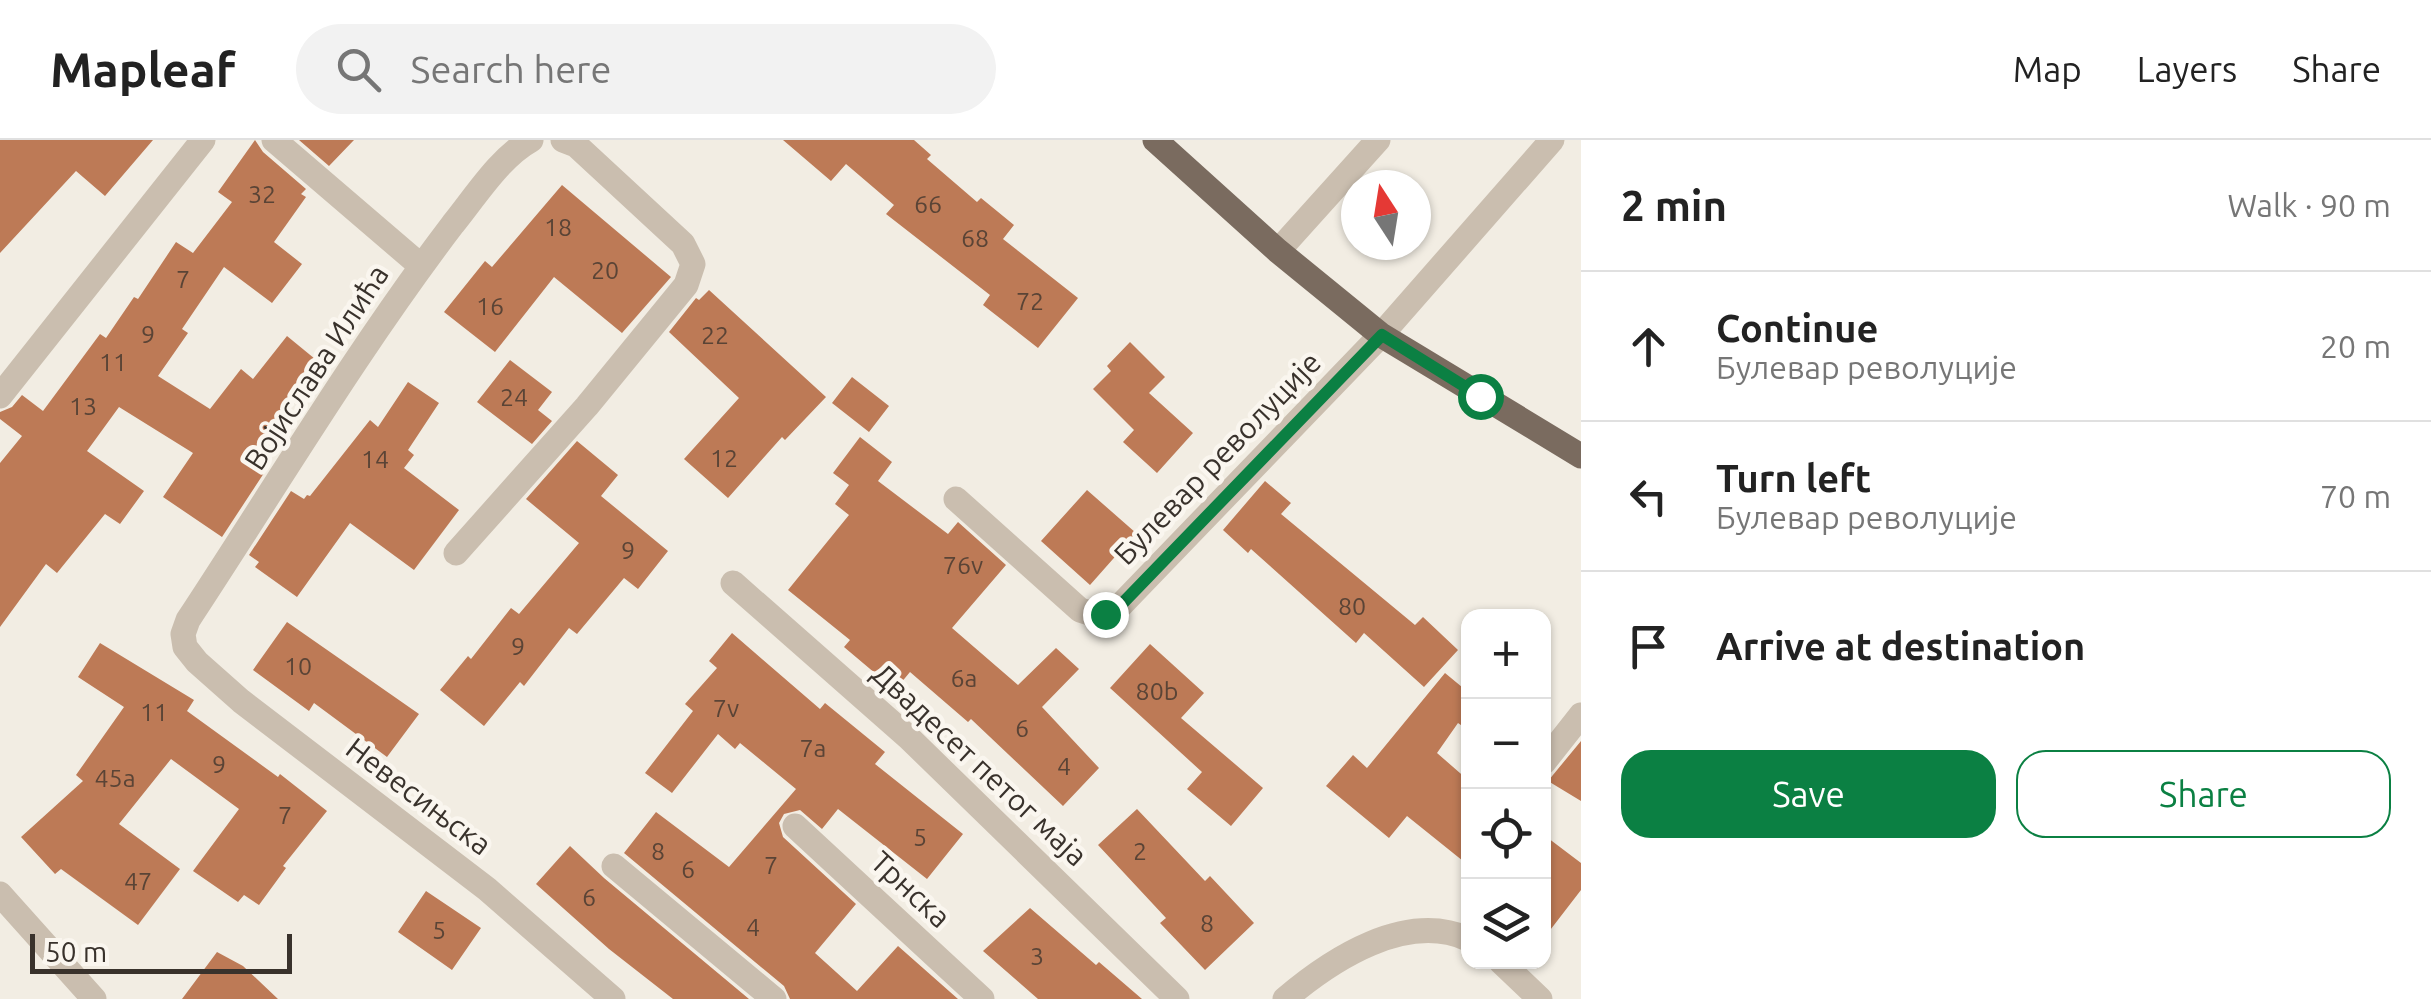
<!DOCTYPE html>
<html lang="en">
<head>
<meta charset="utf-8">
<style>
  :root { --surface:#fff; --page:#f2f2f2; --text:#222; --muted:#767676; --line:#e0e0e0; --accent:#0b8043 }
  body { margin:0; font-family:Ubuntu,sans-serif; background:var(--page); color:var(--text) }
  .controls { position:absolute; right:30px; bottom:30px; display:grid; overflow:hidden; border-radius:20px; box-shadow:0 2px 8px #0004 }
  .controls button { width:90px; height:90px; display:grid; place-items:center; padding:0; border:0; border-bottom:2px solid var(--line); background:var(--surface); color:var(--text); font:50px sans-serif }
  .compass { position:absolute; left:1341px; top:30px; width:90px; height:90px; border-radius:50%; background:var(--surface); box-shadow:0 2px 8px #0004; rotate:348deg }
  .scale { position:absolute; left:30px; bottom:25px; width:262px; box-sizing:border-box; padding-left:10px; border:5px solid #39322c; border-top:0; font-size:28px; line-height:35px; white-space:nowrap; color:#39322c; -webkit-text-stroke:8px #faf6ef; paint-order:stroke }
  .stop { position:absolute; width:30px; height:30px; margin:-22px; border:8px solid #0b8043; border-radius:50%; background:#fff }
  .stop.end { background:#0b8043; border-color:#fff; box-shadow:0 2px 10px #0008 }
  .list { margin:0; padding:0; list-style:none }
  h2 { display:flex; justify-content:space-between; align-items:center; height:130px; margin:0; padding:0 40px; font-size:42px }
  h2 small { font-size:32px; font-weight:400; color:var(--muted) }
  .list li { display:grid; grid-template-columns:65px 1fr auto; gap:30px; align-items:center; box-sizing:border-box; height:150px; padding:0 40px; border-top:2px solid var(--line) }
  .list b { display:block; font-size:38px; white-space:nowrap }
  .list p { margin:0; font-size:32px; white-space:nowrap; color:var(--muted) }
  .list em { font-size:32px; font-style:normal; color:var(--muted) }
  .actions { display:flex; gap:20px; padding:30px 40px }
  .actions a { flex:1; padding:22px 0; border:2px solid var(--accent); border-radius:30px; text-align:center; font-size:35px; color:var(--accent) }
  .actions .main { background:var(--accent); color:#fff }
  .icon { flex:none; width:55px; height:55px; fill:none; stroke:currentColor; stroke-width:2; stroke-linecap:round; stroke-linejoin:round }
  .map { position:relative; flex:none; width:1581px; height:859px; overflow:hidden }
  header { display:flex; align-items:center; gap:60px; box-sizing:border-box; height:140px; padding:0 50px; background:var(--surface); border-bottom:2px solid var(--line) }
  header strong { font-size:48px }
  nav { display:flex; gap:55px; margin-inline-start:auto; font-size:35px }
  .search { width:700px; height:90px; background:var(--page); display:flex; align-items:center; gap:25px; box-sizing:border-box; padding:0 35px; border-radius:55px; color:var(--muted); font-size:38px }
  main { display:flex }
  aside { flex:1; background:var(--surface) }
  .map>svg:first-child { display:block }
</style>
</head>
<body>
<header>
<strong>Mapleaf</strong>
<div class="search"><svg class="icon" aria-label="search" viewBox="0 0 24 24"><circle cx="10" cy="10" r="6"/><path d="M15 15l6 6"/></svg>Search here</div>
<nav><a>Map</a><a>Layers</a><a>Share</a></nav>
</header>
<main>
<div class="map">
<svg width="1581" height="859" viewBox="0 0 1581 859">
  <rect width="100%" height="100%" fill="#f2ede3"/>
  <!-- building -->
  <path fill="#bd7a56" d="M 0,0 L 153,0 L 105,56 L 76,31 L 0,113 Z
    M 255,0 L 263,12 L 306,49 L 301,54 L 306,57 L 274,102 L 302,124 L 272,163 L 224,127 L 182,189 L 188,193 L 158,236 L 210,269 L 241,229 L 253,239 L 287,196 L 326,228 L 297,265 L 292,261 L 246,322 L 264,333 L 222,397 L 163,357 L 193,313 L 119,267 L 87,311 L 144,351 L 120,384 L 105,374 L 57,433 L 46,424 L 0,487 L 0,323 L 22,296 L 0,279 L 0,272 L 12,267 L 22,255 L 43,271 L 100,194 L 106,198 L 134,157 L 138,159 L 176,102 L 193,113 L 232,62 L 218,52 Z
    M 299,0 L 354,0 L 329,26 Z
    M 783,0 L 914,0 L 931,15 L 927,19 L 977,62 L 981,58 L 1014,85 L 1003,99 L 1078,158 L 1038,208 L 983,165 L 990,155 L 886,74 L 894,65 L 846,24 L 831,41 Z
    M 562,45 L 671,137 L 622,193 L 554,137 L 495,212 L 444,172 L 485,121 L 492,127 Z
    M 709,150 L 826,257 L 785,300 L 782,297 L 728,358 L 684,319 L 739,258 L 669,192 L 696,158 L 699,160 Z
    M 1130,202 L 1165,237 L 1149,253 L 1193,293 L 1157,333 L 1123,302 L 1134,290 L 1093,249 L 1111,231 L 1107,226 Z
    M 510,220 L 552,252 L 538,270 L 552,281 L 532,304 L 477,262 Z
    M 852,237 L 889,266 L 869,292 L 832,263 Z
    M 408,242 L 439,263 L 408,310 L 414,315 L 404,328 L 459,370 L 414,430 L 350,383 L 297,457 L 255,427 L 259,422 L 249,415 L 291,351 L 304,359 L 307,355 L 310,356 L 370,280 L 378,287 Z
    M 860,297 L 892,322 L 878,341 L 948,394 L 958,382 L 1006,425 L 952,488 L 1018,545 L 1056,508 L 1079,529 L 1042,567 L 1099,628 L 1063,666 L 971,579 L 968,582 L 910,532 L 895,550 L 844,507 L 850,500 L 788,450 L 849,375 L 835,364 L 849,345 L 833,333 Z
    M 577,301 L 618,335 L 601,356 L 668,411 L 638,449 L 624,438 L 577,494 L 569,488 L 524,546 L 520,542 L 484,586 L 440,550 L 468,516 L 471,519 L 511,468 L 519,474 L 579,403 L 526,359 Z
    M 1265,341 L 1291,363 L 1281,374 L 1415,485 L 1423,477 L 1458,510 L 1424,547 L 1364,493 L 1356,503 L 1251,409 L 1248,413 L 1223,390 Z
    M 1087,350 L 1136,393 L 1090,445 L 1041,401 Z
    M 287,482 L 419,574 L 387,617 L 314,563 L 309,571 L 253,530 Z
    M 732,493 L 820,569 L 825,563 L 885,612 L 875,624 L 963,694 L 927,739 L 838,669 L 822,689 L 800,670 L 784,674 L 779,683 L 783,697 L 856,764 L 815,813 L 857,851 L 898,806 L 958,859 L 790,859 L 784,846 L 624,713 L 656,672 L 729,727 L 796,649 L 740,603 L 735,609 L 718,594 L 672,653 L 645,633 L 693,571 L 685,564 L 717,528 L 709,521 Z
    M 100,503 L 194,560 L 187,571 L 278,637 L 280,634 L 327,671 L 283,726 L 286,728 L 259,765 L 244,755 L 238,762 L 193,731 L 239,669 L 171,619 L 119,684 L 180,729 L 138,785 L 61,729 L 55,734 L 21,697 L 83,641 L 76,635 L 124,567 L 78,537 Z
    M 1150,504 L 1204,553 L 1181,578 L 1263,648 L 1231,686 L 1187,649 L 1202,632 L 1110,548 Z
    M 1445,533 L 1468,552 L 1468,590 L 1458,583 L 1437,613 L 1468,640 L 1468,725 L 1407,676 L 1389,698 L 1326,646 L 1353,615 L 1367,628 Z
    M 1581,601 L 1581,661 L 1548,641 Z
    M 1137,669 L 1205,741 L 1210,736 L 1254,783 L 1205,830 L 1160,783 L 1166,778 L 1098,705 Z
    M 1544,695 L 1581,723 L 1581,750 L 1544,798 Z
    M 570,706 L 604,738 L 749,859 L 673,859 L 609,809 L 536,744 Z
    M 426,751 L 481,788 L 452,830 L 398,792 Z
    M 1030,768 L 1096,825 L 1099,822 L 1142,859 L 1038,859 L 983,811 Z
    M 217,812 L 243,826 L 278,859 L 182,859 Z"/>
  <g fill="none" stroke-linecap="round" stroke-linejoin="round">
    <!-- minor -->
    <path stroke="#cabeaf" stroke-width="25" d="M 274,0 L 421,126
      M 531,0 C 500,17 475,57 453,84 C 357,210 275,348 188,480 L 183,494 L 185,507 L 197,522 L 241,561 L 487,749 L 613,859
      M 1278,111 L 1378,0
      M 0,256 L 203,0
      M 956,359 L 1080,470 L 1096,475 L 1118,468 L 1381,195 L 1552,0
      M 456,413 L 587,266 L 686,145 L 693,124 L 683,104 L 576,5 L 563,0
      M 733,443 L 908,597 L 1177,859
      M 1544,622 L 1581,575
      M 795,686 L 982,859
      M 614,726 L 774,859
      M 0,754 L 94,859
      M 1501,822 L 1540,859
      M 1285,859 C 1332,819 1406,771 1468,799"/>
    <!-- major -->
    <path stroke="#7a6b5f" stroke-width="25" d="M 1155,0 L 1278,111 L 1381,195 L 1581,316"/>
  </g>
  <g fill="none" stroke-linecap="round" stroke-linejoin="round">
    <!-- route -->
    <path stroke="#0b8043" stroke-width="12" d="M 1105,474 L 1118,468 L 1382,195 L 1480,256"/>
  </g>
  <g text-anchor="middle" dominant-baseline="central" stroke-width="9" stroke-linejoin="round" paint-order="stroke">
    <!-- number labels -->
    <g font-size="25" fill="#5a4436">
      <text x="262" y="54">32</text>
      <text x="928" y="64">66</text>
      <text x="558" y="87">18</text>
      <text x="975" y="98">68</text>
      <text x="605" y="130">20</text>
      <text x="183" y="139">7</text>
      <text x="1030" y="161">72</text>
      <text x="490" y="166">16</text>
      <text x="148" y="194">9</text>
      <text x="715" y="195">22</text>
      <text x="113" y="222">11</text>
      <text x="514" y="257">24</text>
      <text x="83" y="266">13</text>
      <text x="724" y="318">12</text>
      <text x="375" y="319">14</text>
      <text x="628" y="410">9</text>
      <text x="963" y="425">76v</text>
      <text x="1352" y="466">80</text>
      <text x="518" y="506">9</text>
      <text x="298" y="526">10</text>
      <text x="964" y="538">6a</text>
      <text x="1157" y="551">80b</text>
      <text x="726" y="568">7v</text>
      <text x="154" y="572">11</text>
      <text x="1022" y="588">6</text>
      <text x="813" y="608">7a</text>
      <text x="219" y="624">9</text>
      <text x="1064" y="626">4</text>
      <text x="115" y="638">45a</text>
      <text x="285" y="675">7</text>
      <text x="920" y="697">5</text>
      <text x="658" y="711">8</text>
      <text x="1140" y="711">2</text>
      <text x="771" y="725">7</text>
      <text x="688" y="729">6</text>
      <text x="138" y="741">47</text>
      <text x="589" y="757">6</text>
      <text x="1207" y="783">8</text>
      <text x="753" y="787">4</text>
      <text x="439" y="790">5</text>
      <text x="1037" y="816">3</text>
    </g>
    <!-- street labels -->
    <g font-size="30" fill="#39322c" stroke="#faf6ef">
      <text transform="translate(316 227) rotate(-57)">Војислава Илића</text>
      <text transform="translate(1217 318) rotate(-46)">Булевар револуције</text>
      <text transform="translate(980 624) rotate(43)">Двадесет петог маја</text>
      <text transform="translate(419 656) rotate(37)">Невесињска</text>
      <text transform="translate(911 749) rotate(43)">Трнска</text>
    </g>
  </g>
</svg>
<div class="controls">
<button>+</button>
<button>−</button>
<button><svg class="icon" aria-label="locate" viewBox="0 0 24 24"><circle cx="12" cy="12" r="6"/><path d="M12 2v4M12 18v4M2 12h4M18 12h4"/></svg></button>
<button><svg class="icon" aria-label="layers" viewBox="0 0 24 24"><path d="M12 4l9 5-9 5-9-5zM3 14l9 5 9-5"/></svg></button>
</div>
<svg class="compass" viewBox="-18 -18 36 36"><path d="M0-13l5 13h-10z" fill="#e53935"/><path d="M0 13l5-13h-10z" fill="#767676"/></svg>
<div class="scale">50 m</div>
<div class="stop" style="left:1480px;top:256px"></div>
<div class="stop end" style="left:1105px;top:474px"></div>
</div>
<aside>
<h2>2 min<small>Walk · 90 m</small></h2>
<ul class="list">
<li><svg class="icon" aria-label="ahead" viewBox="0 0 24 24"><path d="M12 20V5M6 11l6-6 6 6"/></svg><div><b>Continue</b><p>Булевар револуције</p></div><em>20 m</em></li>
<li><svg class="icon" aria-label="left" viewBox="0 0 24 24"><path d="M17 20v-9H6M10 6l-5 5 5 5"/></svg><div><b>Turn left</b><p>Булевар револуције</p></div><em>70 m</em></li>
<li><svg class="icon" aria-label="arrive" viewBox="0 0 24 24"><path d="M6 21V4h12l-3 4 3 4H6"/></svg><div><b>Arrive at destination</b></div></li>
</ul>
<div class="actions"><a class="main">Save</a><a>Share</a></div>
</aside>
</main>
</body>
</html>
